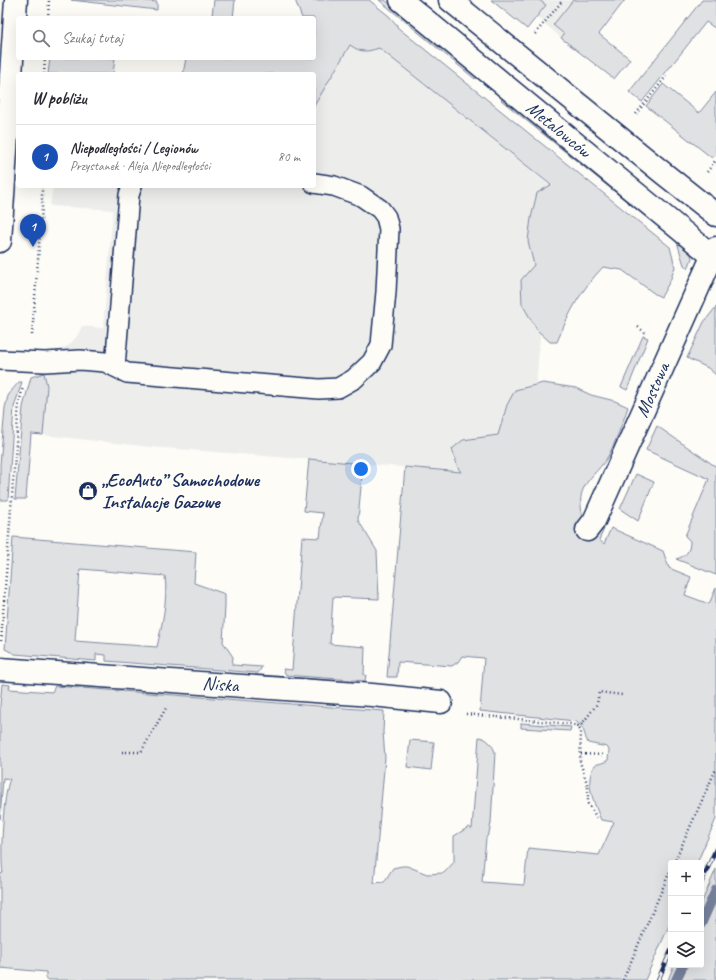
<!DOCTYPE html>
<html lang="pl">
<head>
<meta charset="utf-8">
<style>
  :root { --surface:#fff; --page:#f7f7f7; --text:#2b2b33; --muted:#7c7c81; --line:#e1e1e2; --accent:#d93025 }
  body { margin:0; font-family:Caveat,sans-serif; background:var(--page); color:var(--text) }
  .controls { position:absolute; right:12px; bottom:12px; display:grid; overflow:hidden; border-radius:4px; box-shadow:0 4px 16px #0002 }
  .controls button { width:36px; height:36px; display:grid; place-items:center; padding:0; border:0; border-bottom:1px solid var(--line); background:var(--surface); color:var(--text); font:20px sans-serif }
  .you { position:absolute; left:361px; top:469px; width:14px; height:14px; margin:-10px; border:3px solid #fff; border-radius:50%; background:#1a73e8; box-shadow:0 0 0 6px #1a73e833 }
  .badge { display:grid; place-items:center; width:26px; height:26px; border-radius:50%; background:var(--accent); color:#fff; font-size:13px; font-weight:700 }
  .pin { position:absolute; translate:-50% -33px; filter:drop-shadow(0 1px 2px #0008) }
  .pin::after { content:''; position:absolute; top:21px; width:14px; height:12px; background:inherit; clip-path:polygon(0 0,100% 0,50% 100%) }
  .list { margin:0; padding:0; list-style:none }
  h2 { display:flex; justify-content:space-between; align-items:center; height:52px; margin:0; padding:0 16px; font-size:17px }
  h2 small { font-size:13px; font-weight:400; color:var(--muted) }
  .list li { display:grid; grid-template-columns:26px 1fr auto; gap:12px; align-items:center; box-sizing:border-box; height:64px; padding:0 16px; border-top:1px solid var(--line) }
  .list b { display:block; font-size:15px; white-space:nowrap }
  .list p { margin:0; font-size:13px; white-space:nowrap; color:var(--muted) }
  .list em { font-size:13px; font-style:normal; color:var(--muted) }
  .icon { flex:none; width:22px; height:22px; fill:none; stroke:currentColor; stroke-width:2; stroke-linecap:round; stroke-linejoin:round }
  .map { position:relative; flex:none; width:716px; height:980px; overflow:hidden }
  .search { position:absolute; background:var(--surface); box-shadow:0 4px 16px #0002; left:16px; top:16px; width:300px; height:44px; display:flex; align-items:center; gap:10px; box-sizing:border-box; padding:0 14px; border-radius:4px; color:var(--muted); font-size:15px }
  .panel { position:absolute; background:var(--surface); box-shadow:0 4px 16px #0002; left:16px; top:72px; width:300px; height:116px; border-radius:4px }
  .map>svg:first-child { display:block }
</style>
</head>
<body>
<div class="map">
<svg width="716" height="980" viewBox="0 0 716 980">
  <rect width="100%" height="100%" fill="#fdfcf7"/>
  <filter id="ink" filterUnits="userSpaceOnUse"><feTurbulence type="fractalNoise" baseFrequency=".025" numOctaves="2"/><feDisplacementMap in="SourceGraphic" scale="8" xChannelSelector="R" yChannelSelector="G"/><feConvolveMatrix kernelMatrix="1 2 1 2 8 2 1 2 1" color-interpolation-filters="sRGB"/></filter>
  <g filter="url(#ink)">
    <!-- built -->
    <path fill="#edeeec" d="M 518,0 L 591,0 L 561,38 Z
      M 358,31 L 550,185 L 552,184 L 529,477 L 151,447 L 43,435 L 47,386 L 44,373 L 47,352 L 56,351 L 69,345 L 77,336 L 82,326 L 103,328 L 113,210 L 50,206 L 53,186 L 314,186 L 314,106 Z"/>
    <!-- green -->
    <path fill="#e0e1e3" stroke="#7e88a0" fill-rule="evenodd" d="M 71,0 L 137,0 L 157,2 L 157,10 Z
      M 214,0 L 235,0 L 233,18 L 212,15 Z
      M 295,0 L 369,0 L 389,16 L 397,25 L 397,27 L 670,247 L 675,267 L 670,281 L 661,297 L 655,294 L 622,270 L 603,267 C 580,291 569,313 557,342 L 550,342 L 537,330 L 522,304 L 521,280 L 534,265 L 528,241 L 531,218 L 537,193 L 551,185 L 379,48 C 367,52 361,53 350,45 L 314,106 L 314,74 L 183,74 L 186,58 L 314,58 L 314,18 L 302,18 Z
      M 379,0 L 385,0 L 477,76 L 475,79 Z
      M 491,0 L 539,0 L 546,5 L 527,29 Z
      M 573,0 L 625,0 L 599,34 L 630,59 L 614,79 L 561,38 L 564,34 L 553,25 Z
      M 702,0 L 716,0 L 716,29 L 706,22 L 642,102 L 629,92 Z
      M 50,58 L 115,58 L 113,74 L 48,74 Z
      M 663,84 L 699,113 L 716,92 L 716,153 L 712,158 L 646,106 Z
      M 503,98 L 690,252 L 692,258 L 688,269 L 684,265 L 677,242 L 501,100 Z
      M 716,307 L 716,375 L 708,368 L 687,358 L 704,322 Z
      M 643,336 L 648,338 L 627,390 L 621,387 Z
      M 44,373 L 47,386 L 43,435 L 31,434 L 26,499 L 15,499 L 23,407 L 31,377 Z
      M 19,382 L 22,382 L 14,407 L 8,500 L 0,500 L 0,465 L 5,408 L 8,396 L 12,390 Z
      M 543,383 L 576,388 L 591,395 L 615,401 L 628,407 C 622,424 616,442 607,458 C 597,474 578,484 581,505 C 581,509 582,514 584,517 C 588,522 596,527 601,531 L 604,529 L 599,540 L 604,544 L 611,528 L 663,551 L 669,568 L 691,577 L 685,595 L 709,604 L 716,588 L 716,819 L 697,863 L 671,863 L 671,921 L 645,980 L 46,980 L 46,972 L 0,968 L 0,874 L 3,873 C 0,857 3,794 10,779 L 3,778 L 0,819 L 0,705 L 2,684 L 10,685 L 9,689 L 52,692 L 55,686 L 384,711 L 383,732 L 385,758 L 374,883 L 384,882 L 393,868 L 402,866 L 407,866 L 427,874 L 444,873 L 454,862 L 454,836 L 469,827 L 472,829 L 479,737 C 487,738 492,744 495,752 L 491,823 L 489,833 L 486,838 L 482,882 L 524,885 L 528,848 L 599,855 L 614,822 L 601,820 C 595,805 583,780 595,765 L 605,762 L 608,760 L 609,750 L 607,747 L 588,743 C 583,733 586,728 575,721 L 480,711 L 484,658 L 462,656 L 458,662 L 452,666 L 398,662 L 397,677 L 387,677 L 405,467 L 461,472 L 458,468 L 452,449 L 463,440 L 498,435 L 507,405 L 515,390 Z
      M 657,426 L 715,466 L 716,465 L 716,575 L 676,559 C 686,556 690,552 690,541 L 685,536 L 709,479 L 646,450 Z
      M 309,459 L 363,464 L 358,520 L 377,551 L 379,599 L 333,597 L 330,644 L 365,647 L 364,675 L 366,675 L 365,681 L 286,675 L 283,669 L 292,670 L 302,537 L 320,538 L 323,513 L 304,511 Z
      M 636,474 L 654,482 L 638,521 L 620,509 Z
      M 13,537 L 196,552 L 194,583 L 225,594 L 225,607 L 223,642 L 233,657 L 232,665 L 262,667 L 258,673 L 106,661 L 106,655 L 96,654 L 96,661 L 15,654 L 5,649 ZM 80,569 L 165,576 C 168,600 162,624 157,647 L 75,641 Z
      M 521,723 L 571,727 L 570,731 L 521,728 Z
      M 410,740 L 434,742 L 431,770 L 407,767 Z
      M 716,869 L 716,980 L 668,980 L 674,965 L 701,965 L 701,904 Z"/>
    <g fill="none" stroke-linecap="round" stroke-linejoin="round">
      <!-- stream -->
      <path stroke="#76819c" stroke-width="10" d="M 701,924 L 716,890
        M 676,980 L 683,965"/>
      <defs>
        <path id="service" d="M 0,360 L 45,362 L 80,360 L 105,362 L 127,373 L 319,389 L 338,388 L 354,379 L 372,362 L 381,345 L 386,292 L 389,229 L 386,217 L 380,209 L 361,196 L 334,186 L 314,183
          M 115,367 L 129,195 L 132,186"/>
        <g id="minor">
          <path id="s1" d="M 587,530 L 594,521 L 716,248"/>
          <path id="s2" d="M 0,669 L 372,695 L 441,702"/>
        </g>
        <g id="tertiary">
          <path id="s3" d="M 401,0 L 716,259"/>
          <path d="M 450,0 L 663,173 L 716,215"/>
          <path d="M 0,241 L 16,0"/>
        </g>
      </defs>
      <!-- service casing -->
      <use href="#service" stroke="#1b2f5e" stroke-width="22"/>
      <!-- minor casing -->
      <use href="#minor" stroke="#1b2f5e" stroke-width="25"/>
      <!-- tertiary casing -->
      <use href="#tertiary" stroke="#1b2f5e" stroke-width="25"/>
      <!-- path -->
      <path stroke="#1b2f5e" stroke-width="2.5" stroke-dasharray="1 3" stroke-linecap="butt" d="M 48,18 L 49,0
        M 535,34 L 563,0
        M 44,74 L 45,58
        M 636,114 L 668,74
        M 707,172 L 716,160
        M 638,327 L 647,334
        M 32,335 L 42,208 L 42,186
        M 1,641 L 19,403 L 23,387
        M 466,714 L 570,724 L 578,726 L 581,732 L 580,762 L 588,786 L 588,804 L 597,818
        M 579,728 L 597,704 L 599,692 L 622,695
        M 122,752 L 141,752 L 166,708
        M 581,754 L 604,755
        M 674,863 L 716,769
        M 623,980 L 671,869"/>
      <!-- service -->
      <use href="#service" stroke="#fdfcf7" stroke-width="19"/>
      <!-- minor -->
      <use href="#minor" stroke="#fdfcf7" stroke-width="22"/>
      <!-- tertiary -->
      <use href="#tertiary" stroke="#fdfcf7" stroke-width="22"/>
      <defs>
        <path id="rail" d="M 701,883 L 716,849
          M 658,980 L 671,951"/>
      </defs>
      <!-- rail casing -->
      <use href="#rail" stroke="#1b2f5e" stroke-width="4.5"/>
      <!-- rail -->
      <use href="#rail" stroke="#fdfcf7" stroke-width="3" stroke-dasharray="9" stroke-linecap="butt"/>
    </g>
  </g>
  <!-- icons -->
  <defs>
    <symbol id="shop-disc" viewBox="-11 -11 22 22"><circle r="9.5" fill="#1b2f5e" stroke="#fdfcf7"/><path d="M-5-2.5h2.3a2.7 3.5 0 0 1 5.4 0H5L5.5 6h-11ZM-1.5-2.5h3a1.5 2.3 0 0 0-3 0Z" fill="#fff"/></symbol>
  </defs>
  <g fill-rule="evenodd">
    <use href="#shop-disc" x="77" y="480" width="22" height="22"/>
  </g>
  <g text-anchor="middle" dominant-baseline="central" stroke-width="3" stroke-linejoin="round" paint-order="stroke">
    <!-- street labels -->
    <g font-size="19" fill="#1b2f5e" stroke="#fdfcf7">
      <text stroke="none"><textPath href="#s3" startOffset="204">Metalowców</textPath></text>
      <text stroke="none"><textPath href="#s1" startOffset="155">Mostowa</textPath></text>
      <text stroke="none"><textPath href="#s2" startOffset="221">Niska</textPath></text>
    </g>
    <!-- poi labels -->
    <g font-size="19" font-weight="bold" fill="#1b2f5e" stroke="#fdfcf7" text-anchor="start">
      <text x="102" y="480">„EcoAuto” Samochodowe<tspan x="102" dy="22">Instalacje Gazowe</tspan></text>
    </g>
  </g>
</svg>
<div class="controls">
<button>+</button>
<button>−</button>
<button><svg class="icon" aria-label="layers" viewBox="0 0 24 24"><path d="M12 4l9 5-9 5-9-5zM3 14l9 5 9-5"/></svg></button>
</div>
<div class="you"></div>
<div class="pin badge" style="left:33px;top:247px;background:#1a4fb4">1</div>
<div class="search"><svg class="icon" aria-label="search" viewBox="0 0 24 24"><circle cx="10" cy="10" r="6"/><path d="M15 15l6 6"/></svg>Szukaj tutaj</div>
<section class="panel">
<h2>W pobliżu<small></small></h2>
<ul class="list">
<li><span class="badge" style="background:#1a4fb4">1</span><div><b>Niepodległości / Legionów</b><p>Przystanek · Aleja Niepodległości</p></div><em>80 m</em></li>
</ul>
</section>
</div>
</body>
</html>
